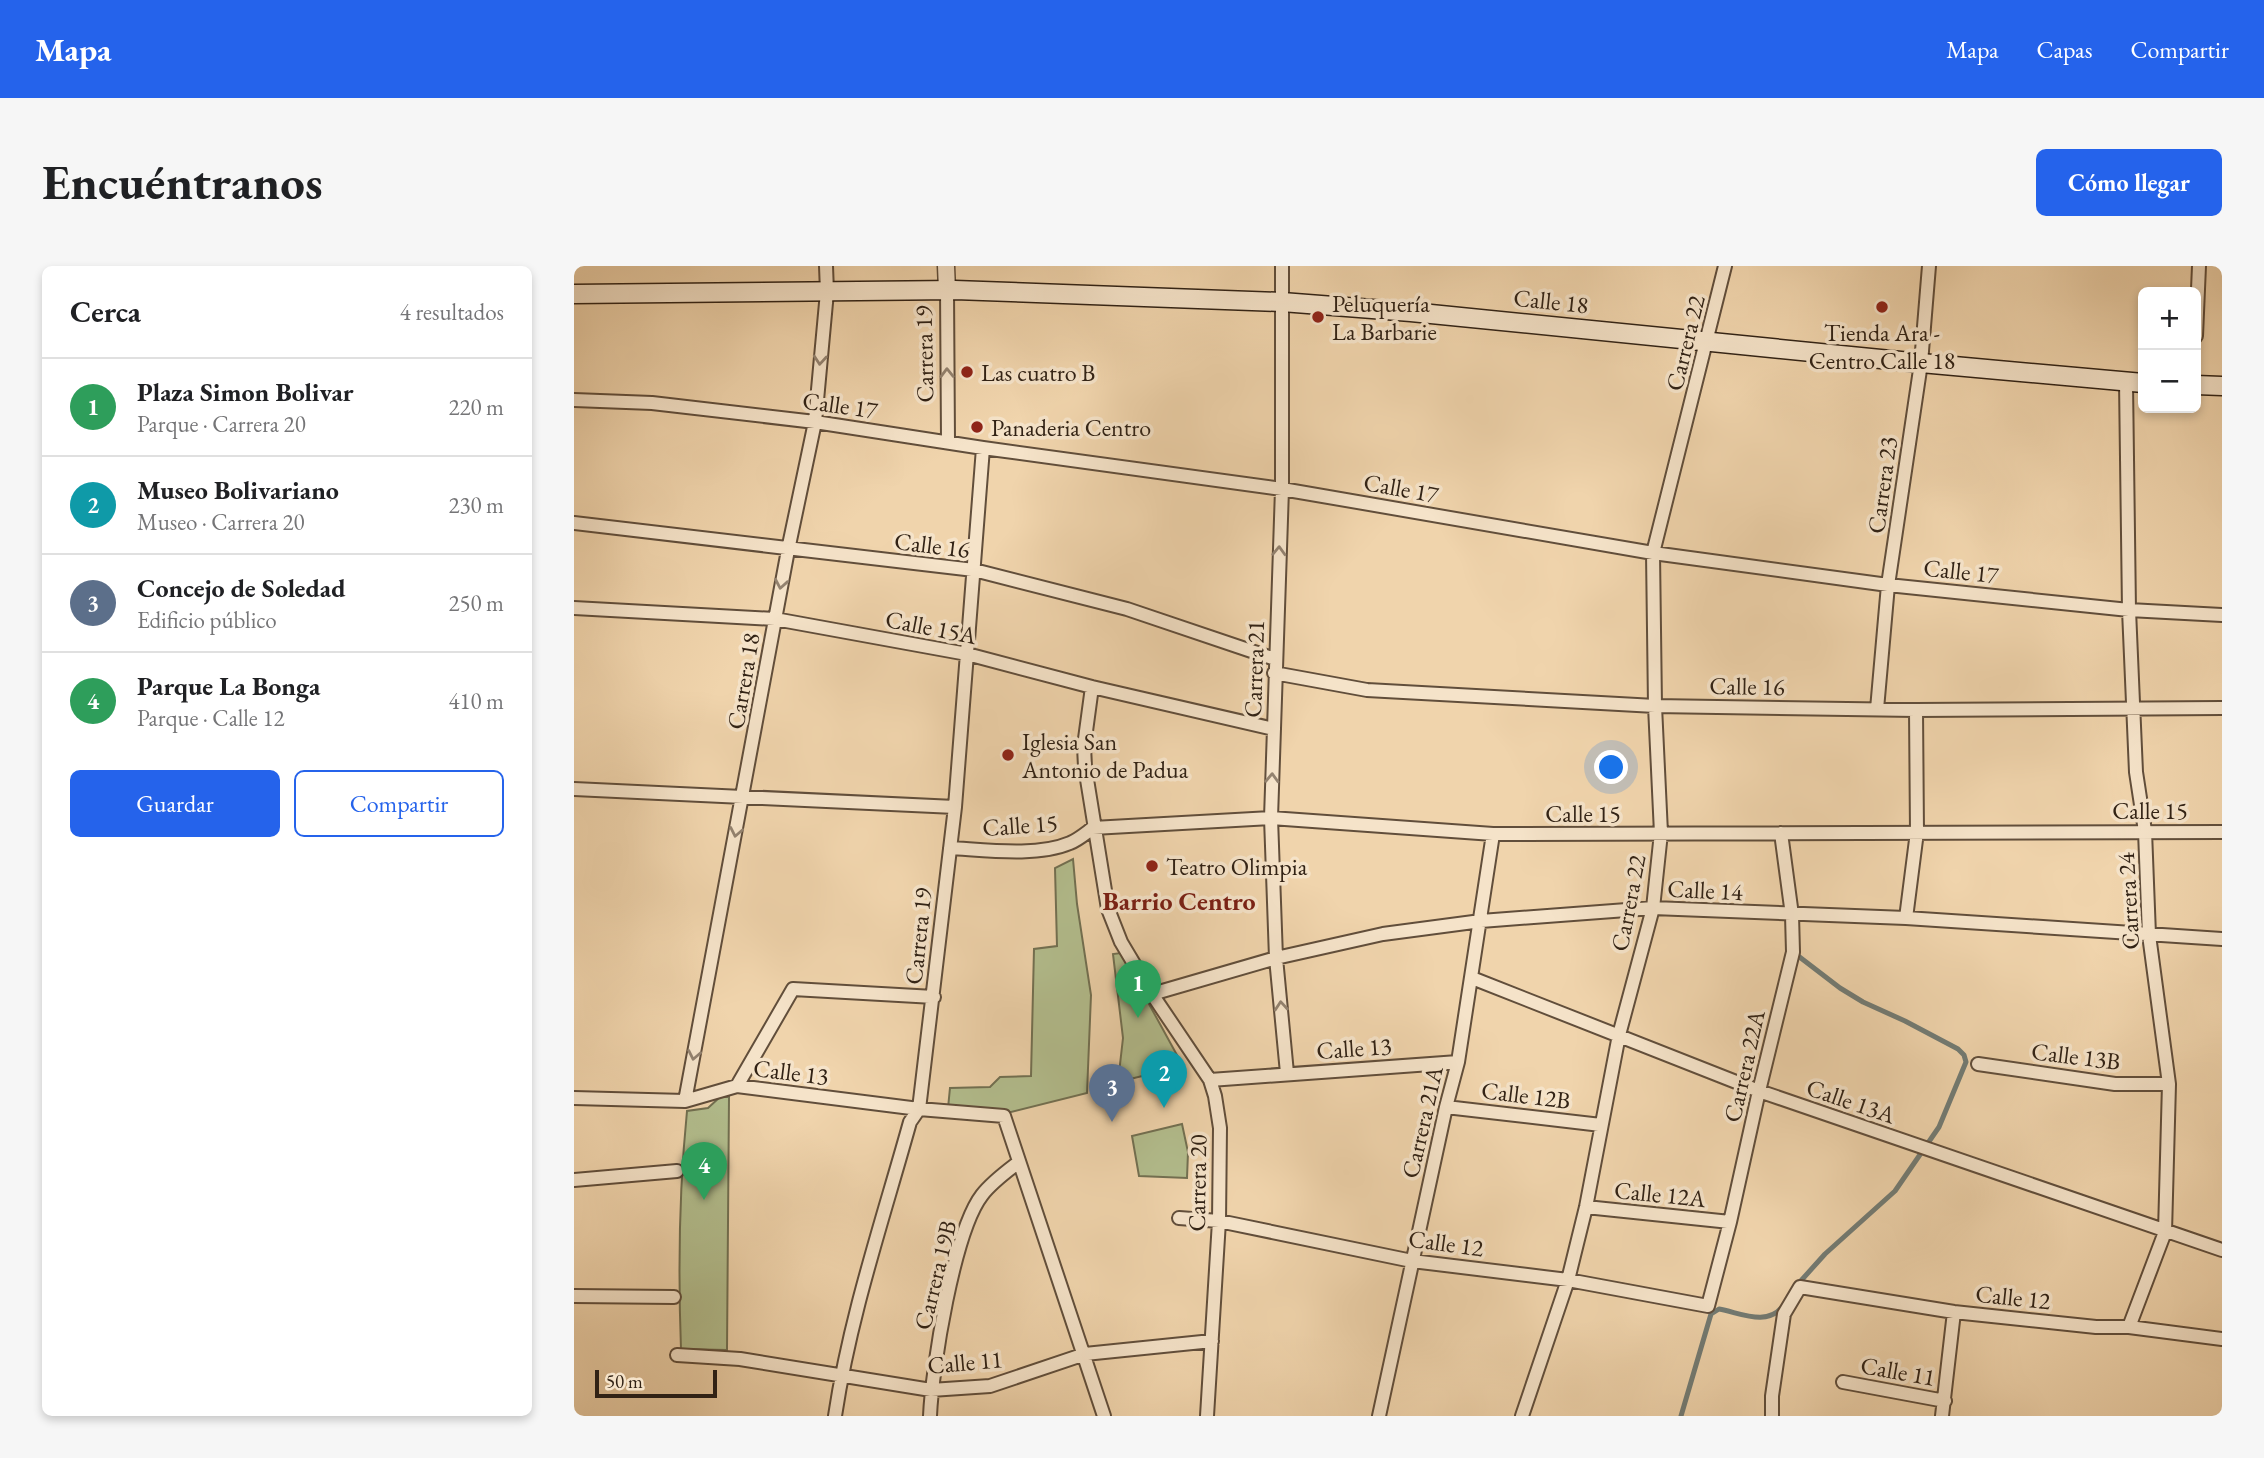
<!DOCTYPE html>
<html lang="es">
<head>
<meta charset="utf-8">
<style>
  :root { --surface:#fff; --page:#f6f6f6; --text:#202124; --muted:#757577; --line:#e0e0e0; --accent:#2563eb }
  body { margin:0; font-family:"EB Garamond",serif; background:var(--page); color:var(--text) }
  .controls { position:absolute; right:21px; top:21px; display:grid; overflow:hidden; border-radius:10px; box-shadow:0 4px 10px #0003 }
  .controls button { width:63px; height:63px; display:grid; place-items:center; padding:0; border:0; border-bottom:2px solid var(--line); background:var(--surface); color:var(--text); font:35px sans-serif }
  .scale { position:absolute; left:21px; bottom:18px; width:122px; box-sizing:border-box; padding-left:7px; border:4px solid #312215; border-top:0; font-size:19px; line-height:24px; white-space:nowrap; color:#312215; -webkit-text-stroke:5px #f5e3c9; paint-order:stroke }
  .you { position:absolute; left:1038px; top:502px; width:24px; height:24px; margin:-18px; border:5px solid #fff; border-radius:50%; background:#1a73e8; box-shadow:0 0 0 10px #1a73e833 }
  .badge { display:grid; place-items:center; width:46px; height:46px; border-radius:50%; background:var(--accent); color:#fff; font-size:23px; font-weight:700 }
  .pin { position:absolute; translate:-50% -58px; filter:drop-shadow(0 2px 4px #0008) }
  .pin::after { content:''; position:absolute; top:37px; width:24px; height:21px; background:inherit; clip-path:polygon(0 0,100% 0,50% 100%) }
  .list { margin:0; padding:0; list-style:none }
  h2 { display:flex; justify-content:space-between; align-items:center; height:91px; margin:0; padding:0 28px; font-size:30px }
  h2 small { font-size:23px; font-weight:400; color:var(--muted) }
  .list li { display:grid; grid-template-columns:46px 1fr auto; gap:21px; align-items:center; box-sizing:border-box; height:98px; padding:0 28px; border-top:2px solid var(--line) }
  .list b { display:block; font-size:26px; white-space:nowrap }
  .list p { margin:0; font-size:23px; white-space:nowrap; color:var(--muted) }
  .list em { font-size:23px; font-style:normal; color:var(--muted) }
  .actions { display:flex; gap:14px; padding:21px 28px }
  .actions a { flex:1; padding:16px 0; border:2px solid var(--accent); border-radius:10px; text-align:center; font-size:24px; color:var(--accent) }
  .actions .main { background:var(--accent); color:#fff }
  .map { position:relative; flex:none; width:1648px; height:1150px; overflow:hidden; border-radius:10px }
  header { display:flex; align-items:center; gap:42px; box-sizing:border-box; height:98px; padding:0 35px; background:var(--accent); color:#fff }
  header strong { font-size:33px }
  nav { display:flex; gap:38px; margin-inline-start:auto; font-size:24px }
  .intro { display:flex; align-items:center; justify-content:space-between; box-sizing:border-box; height:168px; padding:0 42px }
  h1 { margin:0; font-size:49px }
  .button { padding:18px 32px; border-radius:10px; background:var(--accent); color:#fff; font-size:24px; font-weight:700 }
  main { display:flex; gap:42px; padding:0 42px }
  aside { flex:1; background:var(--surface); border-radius:10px; box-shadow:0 4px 10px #0003 }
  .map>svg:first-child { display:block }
</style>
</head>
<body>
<header>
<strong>Mapa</strong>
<nav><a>Mapa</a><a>Capas</a><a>Compartir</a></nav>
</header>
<div class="intro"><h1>Encuéntranos</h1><a class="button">Cómo llegar</a></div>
<main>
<aside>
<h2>Cerca<small>4 resultados</small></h2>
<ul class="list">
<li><span class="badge" style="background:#2e9e5b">1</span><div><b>Plaza Simon Bolivar</b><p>Parque · Carrera 20</p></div><em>220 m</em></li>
<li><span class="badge" style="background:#0f9aa8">2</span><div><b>Museo Bolivariano</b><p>Museo · Carrera 20</p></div><em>230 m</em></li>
<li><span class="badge" style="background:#5c6f8a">3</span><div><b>Concejo de Soledad</b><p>Edificio público</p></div><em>250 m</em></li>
<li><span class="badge" style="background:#2e9e5b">4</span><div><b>Parque La Bonga</b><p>Parque · Calle 12</p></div><em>410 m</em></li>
</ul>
<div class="actions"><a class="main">Guardar</a><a>Compartir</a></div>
</aside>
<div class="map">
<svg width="1648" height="1150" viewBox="0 0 1648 1150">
  <rect width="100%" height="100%" fill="#f0d4ac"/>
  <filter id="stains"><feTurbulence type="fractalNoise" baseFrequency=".00286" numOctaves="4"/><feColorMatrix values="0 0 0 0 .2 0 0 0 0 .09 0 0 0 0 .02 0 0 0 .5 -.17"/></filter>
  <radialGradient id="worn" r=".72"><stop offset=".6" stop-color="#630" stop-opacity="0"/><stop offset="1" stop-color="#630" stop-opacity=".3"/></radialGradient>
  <!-- green -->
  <path fill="#b3be8e" stroke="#727052" stroke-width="2" d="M 499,593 L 503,638 L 517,729 L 513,827 L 433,847 L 374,842 L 376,822 L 416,821 L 426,811 L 457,810 L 460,683 L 483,680 L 481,602 Z
    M 547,687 L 609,800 L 544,816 L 549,772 L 539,688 Z
    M 146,831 L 155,831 L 153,1084 L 107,1083 C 104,1004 105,925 113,845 L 134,842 Z
    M 608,858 L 614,886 L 613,912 L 565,910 L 558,870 Z"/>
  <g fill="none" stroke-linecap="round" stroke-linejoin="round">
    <!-- stream -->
    <path stroke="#727b74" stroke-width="5" d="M 1219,686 L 1266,722 L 1289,736 L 1331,755 L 1384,783 L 1390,789 L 1392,796 L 1365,861 L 1321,925 L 1251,988 L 1224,1018
      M 1107,1150 L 1137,1048 L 1145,1043 C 1167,1047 1193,1061 1209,1040"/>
    <defs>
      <path id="minor" d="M 708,0 L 708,223 L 697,552 L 702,692 L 713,807
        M 373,24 L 374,175
        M 1622,70 L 1625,0
        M 1552,116 L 1555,344 L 1562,506 L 1571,565 L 1575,669 L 1595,818 L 1591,966 L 1555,1061
        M 0,134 L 78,137 L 241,156 L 409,182 L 708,223 L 1079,287 L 1314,319 L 1555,344 L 1648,349
        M 0,257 L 400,304 L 553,343 L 701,393
        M 0,342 L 201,353 L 393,388 L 518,421 L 700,463
        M 700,407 L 793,424 L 1081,440 L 1342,444 L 1648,442
        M 518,421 L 510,480 L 511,501 L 534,643 L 547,676 L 578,728 L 636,814 L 641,830 L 646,862 L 645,955 L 633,1150
        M 1303,443 L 1314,319 L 1347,97 L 1355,0
        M 0,523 L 381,541
        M 376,582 C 412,584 463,591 496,577 C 504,574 512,567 519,562 L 697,552 L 919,568 L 1648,566
        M 1332,652 L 1343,566 L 1342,444
        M 898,712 L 1185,825 L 1648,984
        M 578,728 L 702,692 L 809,668 L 907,655 L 1079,642 L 1332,652 L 1648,673
        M 1404,798 L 1541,818 L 1595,818
        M 636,814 L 884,796
        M 163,820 L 219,723 L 360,731
        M 0,832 L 111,835 L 163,820 L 345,843 L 430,850 L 530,1150
        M 111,835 L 214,284 L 241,156 L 253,26 L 252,0
        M 872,841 L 1027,859
        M 0,914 L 103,905
        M 1012,941 L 1156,956
        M 605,952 L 645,955 L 838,995 L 994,1014 L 1134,1040 L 1156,956 L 1185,825 L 1219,686 L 1218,649 L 1207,567
        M 0,1030 L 100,1031
        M 103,1089 L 166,1093 L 357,1124 L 416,1120 L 511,1088 L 638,1075
        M 1269,1116 L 1371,1135
        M 261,1150 C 276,1050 309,953 336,856 L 345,843 L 381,541 L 409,182
        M 356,1150 C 358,1102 380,965 408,929 C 418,916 432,906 445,896
        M 805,1150 L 872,841 L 884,796 L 919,568
        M 948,1150 L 994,1014 L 1012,941 L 1045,769 L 1079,642 L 1087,567 L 1081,440 L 1079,287 L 1151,0
        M 1198,1150 L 1198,1130 L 1210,1048 L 1226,1021 L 1380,1046 L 1522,1061 L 1555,1061 L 1648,1073
        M 1368,1150 L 1380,1046"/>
      <path id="tertiary" d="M 372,0 L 373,24"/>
      <path id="secondary" d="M 0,28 L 381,24 L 708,36 L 837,46 L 1347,97 L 1569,117
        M 1622,119 L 1648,120"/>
    </defs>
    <!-- minor casing -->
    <use href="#minor" stroke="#614e3b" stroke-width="16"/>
    <!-- tertiary casing -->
    <use href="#tertiary" stroke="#614e3b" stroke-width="19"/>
    <!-- secondary casing -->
    <use href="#secondary" stroke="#312215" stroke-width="21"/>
    <!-- minor -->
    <use href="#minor" stroke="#f5e3c9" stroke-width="12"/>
    <!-- tertiary -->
    <use href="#tertiary" stroke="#f5e3c9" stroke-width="16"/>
    <!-- secondary -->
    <use href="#secondary" stroke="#f5e3c9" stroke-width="18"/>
  </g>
  <!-- one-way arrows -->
  <defs><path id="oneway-chevron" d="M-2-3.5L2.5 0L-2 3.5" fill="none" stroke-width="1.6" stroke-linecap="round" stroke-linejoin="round" transform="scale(1.75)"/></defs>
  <g stroke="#93826f">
    <use href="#oneway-chevron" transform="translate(246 94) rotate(95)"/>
    <use href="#oneway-chevron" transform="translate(373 107) rotate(-91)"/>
    <use href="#oneway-chevron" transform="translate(705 285) rotate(-88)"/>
    <use href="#oneway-chevron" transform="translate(207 318) rotate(100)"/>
    <use href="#oneway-chevron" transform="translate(698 512) rotate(-88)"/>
    <use href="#oneway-chevron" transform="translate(162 566) rotate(101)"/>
    <use href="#oneway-chevron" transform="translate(707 740) rotate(-95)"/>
    <use href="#oneway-chevron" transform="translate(120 789) rotate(101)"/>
  </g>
  <!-- markers -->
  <g fill="#8f2418" stroke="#f5e3c9" stroke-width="2.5">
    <circle cx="1308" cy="41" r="7"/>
    <circle cx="744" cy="51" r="7"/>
    <circle cx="393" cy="106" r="7"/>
    <circle cx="403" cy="161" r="7"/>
    <circle cx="434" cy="489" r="7"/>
    <circle cx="578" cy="600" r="7"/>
  </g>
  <g text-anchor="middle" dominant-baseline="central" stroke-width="7" stroke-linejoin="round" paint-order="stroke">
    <!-- street labels -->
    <g font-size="24" fill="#312215" stroke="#f5e3c9">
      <text transform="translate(977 35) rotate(6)">Calle 18</text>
      <text transform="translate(1111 77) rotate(-76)">Carrera 22</text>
      <text transform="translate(350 88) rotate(-91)">Carrera 19</text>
      <text transform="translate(266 139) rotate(8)">Calle 17</text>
      <text transform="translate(1308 219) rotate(-82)">Carrera 23</text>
      <text transform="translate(827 222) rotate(10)">Calle 17</text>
      <text transform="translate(358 279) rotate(7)">Calle 16</text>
      <text transform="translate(1387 305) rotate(6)">Calle 17</text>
      <text transform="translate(357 361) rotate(11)">Calle 15A</text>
      <text transform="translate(680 403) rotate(-88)">Carrera 21</text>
      <text transform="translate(169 415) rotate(-80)">Carrera 18</text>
      <text transform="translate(1173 420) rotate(1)">Calle 16</text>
      <text x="1576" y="544">Calle 15</text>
      <text x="1009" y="547">Calle 15</text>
      <text transform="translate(446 559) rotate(-4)">Calle 15</text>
      <text transform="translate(1131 624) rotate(3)">Calle 14</text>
      <text transform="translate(1554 635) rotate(-93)">Carrera 24</text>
      <text transform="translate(1054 637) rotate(-79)">Carrera 22</text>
      <text transform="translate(344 670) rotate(-84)">Carrera 19</text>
      <text transform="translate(780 782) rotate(-4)">Calle 13</text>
      <text transform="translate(1502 790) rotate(7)">Calle 13B</text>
      <text transform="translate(1170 800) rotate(-77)">Carrera 22A</text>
      <text transform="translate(217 806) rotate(7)">Calle 13</text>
      <text transform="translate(952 829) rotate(7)">Calle 12B</text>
      <text transform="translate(1277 835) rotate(19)">Calle 13A</text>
      <text transform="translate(848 856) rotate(-77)">Carrera 21A</text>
      <text transform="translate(623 917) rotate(-89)">Carrera 20</text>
      <text transform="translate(1086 928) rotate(6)">Calle 12A</text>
      <text transform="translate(872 977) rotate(8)">Calle 12</text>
      <text transform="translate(361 1009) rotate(-76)">Carrera 19B</text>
      <text transform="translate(1439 1031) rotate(6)">Calle 12</text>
      <text transform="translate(391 1096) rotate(-5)">Calle 11</text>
      <text transform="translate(1324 1105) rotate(10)">Calle 11</text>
    </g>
    <!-- poi labels -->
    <g font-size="24" fill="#312215" stroke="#f5e3c9" text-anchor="start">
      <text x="758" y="37">Peluquería<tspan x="758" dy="28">La Barbarie</tspan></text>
      <text x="1308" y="66" text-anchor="middle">Tienda Ara -<tspan x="1308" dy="28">Centro Calle 18</tspan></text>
      <text x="407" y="106">Las cuatro B</text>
      <text x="417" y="161">Panaderia Centro</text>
      <text x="448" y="475">Iglesia San<tspan x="448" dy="28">Antonio de Padua</tspan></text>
      <text x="592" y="600">Teatro Olimpia</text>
    </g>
    <!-- neighbourhood labels -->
    <g font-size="26" font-weight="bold" fill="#7a1f14" stroke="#f5e3c9">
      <text x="605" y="635">Barrio Centro</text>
    </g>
  </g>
  <rect width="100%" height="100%" filter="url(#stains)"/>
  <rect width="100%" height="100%" fill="url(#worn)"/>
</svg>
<div class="controls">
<button>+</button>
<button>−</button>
</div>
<div class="scale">50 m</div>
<div class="you"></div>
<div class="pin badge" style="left:564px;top:752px;background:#2e9e5b">1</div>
<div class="pin badge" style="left:590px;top:842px;background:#0f9aa8">2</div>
<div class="pin badge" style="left:538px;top:856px;background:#5c6f8a">3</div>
<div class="pin badge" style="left:130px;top:934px;background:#2e9e5b">4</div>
</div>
</main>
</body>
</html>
